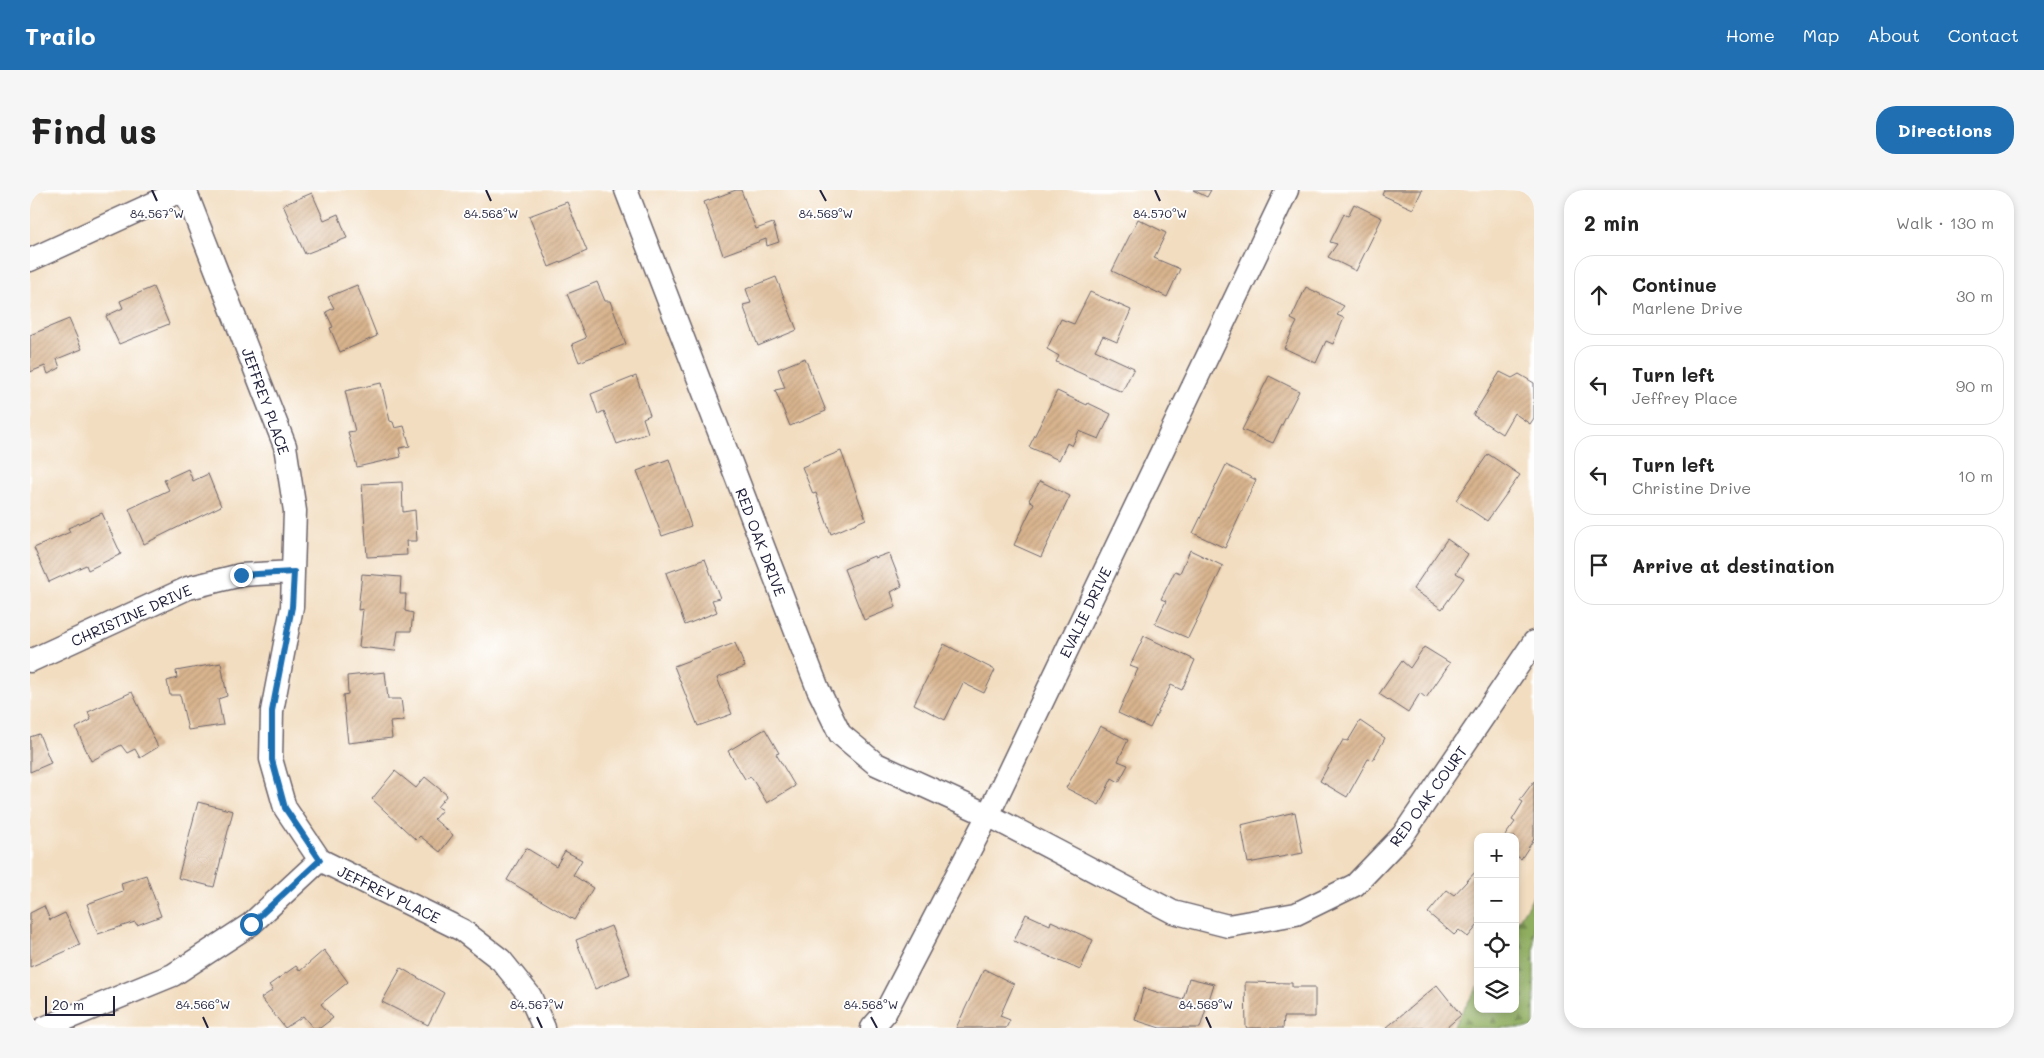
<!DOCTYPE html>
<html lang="en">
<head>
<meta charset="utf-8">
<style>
  :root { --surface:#fff; --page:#f6f6f6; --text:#222; --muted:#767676; --line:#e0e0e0; --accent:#1f6fb2 }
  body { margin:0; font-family:Mali,sans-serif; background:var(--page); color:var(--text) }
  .controls { position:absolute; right:15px; bottom:15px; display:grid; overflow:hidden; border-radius:10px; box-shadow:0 2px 8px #0003 }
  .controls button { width:45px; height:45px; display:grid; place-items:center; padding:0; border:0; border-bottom:1px solid var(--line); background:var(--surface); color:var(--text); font:25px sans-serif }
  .scale { position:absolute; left:15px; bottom:12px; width:70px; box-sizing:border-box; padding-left:5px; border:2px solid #22223b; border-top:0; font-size:14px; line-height:18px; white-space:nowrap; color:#22223b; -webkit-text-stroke:4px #fff; paint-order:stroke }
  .stop { position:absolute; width:15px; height:15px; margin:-11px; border:4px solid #1f6fb2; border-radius:50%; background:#fff }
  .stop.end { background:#1f6fb2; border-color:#fff; box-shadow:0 1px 5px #0008 }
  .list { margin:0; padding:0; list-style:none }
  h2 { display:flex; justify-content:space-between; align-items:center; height:65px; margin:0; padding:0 20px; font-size:21px }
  h2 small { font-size:16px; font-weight:400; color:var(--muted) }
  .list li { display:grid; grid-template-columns:32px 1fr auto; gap:15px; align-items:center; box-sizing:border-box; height:80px; margin:0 10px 10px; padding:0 10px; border:1px solid var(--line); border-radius:20px }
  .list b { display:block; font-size:19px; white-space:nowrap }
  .list p { margin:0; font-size:16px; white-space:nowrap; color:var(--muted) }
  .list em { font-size:16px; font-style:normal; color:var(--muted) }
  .icon { flex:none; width:28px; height:28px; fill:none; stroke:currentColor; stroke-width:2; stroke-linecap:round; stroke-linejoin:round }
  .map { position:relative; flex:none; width:1504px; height:838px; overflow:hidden; border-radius:20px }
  header { display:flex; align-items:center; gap:30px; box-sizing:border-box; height:70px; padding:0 25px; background:var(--accent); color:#fff }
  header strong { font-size:24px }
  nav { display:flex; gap:28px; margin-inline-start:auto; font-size:18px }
  .intro { display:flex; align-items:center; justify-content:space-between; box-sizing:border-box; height:120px; padding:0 30px }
  h1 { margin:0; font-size:35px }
  .button { padding:12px 22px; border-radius:20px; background:var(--accent); color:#fff; font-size:18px; font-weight:700 }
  main { display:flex; gap:30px; padding:0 30px }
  aside { flex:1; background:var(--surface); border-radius:20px; box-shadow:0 2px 8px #0003 }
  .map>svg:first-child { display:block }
</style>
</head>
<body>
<header>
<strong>Trailo</strong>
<nav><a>Home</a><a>Map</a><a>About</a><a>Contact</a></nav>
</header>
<div class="intro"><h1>Find us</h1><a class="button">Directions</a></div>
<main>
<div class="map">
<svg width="1504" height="838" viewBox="0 0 1504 838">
  <defs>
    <pattern id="forest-firs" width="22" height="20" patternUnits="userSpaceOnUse" patternTransform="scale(1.25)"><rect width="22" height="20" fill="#90ae61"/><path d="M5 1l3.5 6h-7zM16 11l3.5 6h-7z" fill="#758d51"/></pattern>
    <pattern id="building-hatch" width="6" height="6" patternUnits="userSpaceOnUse" patternTransform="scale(1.25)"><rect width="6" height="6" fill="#d8b48e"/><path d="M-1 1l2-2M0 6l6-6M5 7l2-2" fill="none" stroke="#b99a7b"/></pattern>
  </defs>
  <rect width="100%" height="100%" fill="#fff"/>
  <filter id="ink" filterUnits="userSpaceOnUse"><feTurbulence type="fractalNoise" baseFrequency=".02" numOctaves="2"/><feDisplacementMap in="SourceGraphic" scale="10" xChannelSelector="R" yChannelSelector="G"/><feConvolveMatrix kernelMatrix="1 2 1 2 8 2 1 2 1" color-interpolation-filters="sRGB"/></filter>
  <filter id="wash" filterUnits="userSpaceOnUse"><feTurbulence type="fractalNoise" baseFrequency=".0096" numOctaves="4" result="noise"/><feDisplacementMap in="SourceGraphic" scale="20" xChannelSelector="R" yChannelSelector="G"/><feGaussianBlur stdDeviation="1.12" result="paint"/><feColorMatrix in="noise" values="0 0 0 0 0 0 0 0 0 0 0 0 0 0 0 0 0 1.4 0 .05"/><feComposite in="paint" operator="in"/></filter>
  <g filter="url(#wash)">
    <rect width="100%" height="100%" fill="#f2ddc0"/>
    <!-- forest -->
    <path fill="url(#forest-firs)" stroke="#59684e" d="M 1504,705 L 1504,838 L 1422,838 L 1448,796 L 1448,819 L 1485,819 L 1485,735 Z"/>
    <g id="blocks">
      <!-- building -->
      <path fill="url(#building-hatch)" d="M 706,0 L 711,0 L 726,39 L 743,33 L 749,52 L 737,56 L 736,49 L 693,65 L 674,12 Z
        M 1163,0 L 1181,0 L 1177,7 Z
        M 1354,0 L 1392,0 L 1383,19 L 1352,5 Z
        M 282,3 L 294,30 L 308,24 L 317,48 L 275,64 L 253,15 Z
        M 537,12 L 557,61 L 519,77 L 499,26 Z
        M 1324,14 L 1352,28 L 1326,81 L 1298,67 L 1307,54 L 1300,52 L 1314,24 L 1318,26 Z
        M 1108,29 L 1136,43 L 1124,68 L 1150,79 L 1137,107 L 1082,81 Z
        M 746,87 L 767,140 L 728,156 L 713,115 L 721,113 L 716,99 Z
        M 567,92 L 575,111 L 580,111 L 596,154 L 549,172 L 542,154 L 556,148 L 537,104 Z
        M 327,95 L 347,146 L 310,162 L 300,138 L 303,137 L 296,122 L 304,118 L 298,107 Z
        M 123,97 L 139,134 L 89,154 L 76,126 L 93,118 L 90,111 Z
        M 1276,97 L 1314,116 L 1307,125 L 1314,128 L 1303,154 L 1296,151 L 1286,173 L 1254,158 L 1267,132 L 1261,129 Z
        M 1060,102 L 1101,120 L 1087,152 L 1073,146 L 1065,160 L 1104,178 L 1092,202 L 1026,172 L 1029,166 L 1017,159 L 1031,129 L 1044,134 Z
        M 39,129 L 52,159 L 27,169 L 30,178 L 18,184 L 15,176 L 0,182 L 0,145 Z
        M 775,168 L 796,221 L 760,236 L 745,200 L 755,198 L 748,179 Z
        M 1470,182 L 1482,188 L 1489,184 L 1504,193 L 1504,228 L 1500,234 L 1484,223 L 1472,244 L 1443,225 Z
        M 606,186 L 620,225 L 613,228 L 618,243 L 587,254 L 574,221 L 568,224 L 561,204 Z
        M 1239,186 L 1269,201 L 1243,253 L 1212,240 Z
        M 351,193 L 360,231 L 363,232 L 365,238 L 374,236 L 380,256 L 369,258 L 371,267 L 327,277 L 318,242 L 325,241 L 315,201 Z
        M 1027,201 L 1057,215 L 1058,213 L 1081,224 L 1069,249 L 1049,241 L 1042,256 L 1037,253 L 1029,270 L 999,257 Z
        M 811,261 L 836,329 L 801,344 L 786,303 L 783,304 L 772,277 Z
        M 1458,264 L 1490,285 L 1457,331 L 1426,310 Z
        M 639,269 L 661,336 L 632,346 L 607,281 Z
        M 1196,275 L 1226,290 L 1195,358 L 1163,343 Z
        M 158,279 L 163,291 L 178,284 L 191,316 L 114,354 L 99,319 L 139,300 L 134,290 Z
        M 1010,291 L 1040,306 L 1011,367 L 984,355 L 1004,313 L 999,310 Z
        M 372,292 L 373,322 L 385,320 L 387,351 L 376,351 L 377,365 L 337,367 L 332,294 Z
        M 72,323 L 91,364 L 58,380 L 56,375 L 19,392 L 4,358 L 40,342 L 38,338 Z
        M 1417,349 L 1438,364 L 1426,383 L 1434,388 L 1412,419 L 1383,399 Z
        M 1160,360 L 1193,376 L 1158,448 L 1125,434 L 1136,411 L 1131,409 L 1145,381 L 1150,383 Z
        M 859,363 L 872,396 L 861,402 L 866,417 L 834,430 L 814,379 L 844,366 L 845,368 Z
        M 675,369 L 690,408 L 682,410 L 687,422 L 655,435 L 636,383 Z
        M 332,384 L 371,387 L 370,404 L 376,404 L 375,421 L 383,423 L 381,441 L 368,441 L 365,461 L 329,457 L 333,419 L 328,420 Z
        M 1114,446 L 1165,470 L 1152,500 L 1141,495 L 1120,538 L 1088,523 L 1108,479 L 1100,476 Z
        M 705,453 L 715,477 L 687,488 L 702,524 L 668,536 L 644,476 Z
        M 914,454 L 965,480 L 954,503 L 933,493 L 915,530 L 884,514 Z
        M 1394,457 L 1420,473 L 1396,508 L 1390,503 L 1378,523 L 1349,504 L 1372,471 L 1380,478 Z
        M 191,473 L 197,506 L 188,509 L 193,535 L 158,540 L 150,505 L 140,505 L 137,491 L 147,488 L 146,481 Z
        M 355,482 L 358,509 L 371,509 L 374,531 L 360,532 L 362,548 L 318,553 L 313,505 L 318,504 L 317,486 Z
        M 102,502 L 128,557 L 110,568 L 105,559 L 97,563 L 91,555 L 61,571 L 46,538 L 61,530 L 58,522 Z
        M 1330,531 L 1355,548 L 1343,570 L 1338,569 L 1317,607 L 1290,591 L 1313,550 L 1318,551 Z
        M 1070,536 L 1098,550 L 1088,571 L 1098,575 L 1089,592 L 1082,588 L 1069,615 L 1036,598 Z
        M 735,539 L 749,563 L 746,564 L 765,596 L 737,613 L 721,587 L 715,589 L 698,561 Z
        M 9,544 L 21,573 L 0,582 L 0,547 Z
        M 365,581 L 386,598 L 395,587 L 417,605 L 407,617 L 412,620 L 404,629 L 423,645 L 410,662 L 390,646 L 386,650 L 342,609 Z
        M 1504,591 L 1504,649 L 1491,669 L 1485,665 L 1485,647 L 1474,647 L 1485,632 L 1482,630 L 1493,612 L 1490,610 Z
        M 168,612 L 203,621 L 184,697 L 148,688 Z
        M 1265,622 L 1273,663 L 1218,673 L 1211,635 Z
        M 496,658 L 526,676 L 535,661 L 552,670 L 543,685 L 563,698 L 544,730 L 477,690 Z
        M 1448,679 L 1448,735 L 1438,747 L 1429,740 L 1424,745 L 1398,723 L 1417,700 L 1424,705 Z
        M 116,685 L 131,726 L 107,735 L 105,732 L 68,744 L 57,714 L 93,701 L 91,693 Z
        M 14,716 L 20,730 L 35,723 L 50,755 L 0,777 L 0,723 Z
        M 996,724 L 1020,735 L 1021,731 L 1063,750 L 1050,780 L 984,751 Z
        M 581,736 L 600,784 L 565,799 L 546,750 Z
        M 294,760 L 318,792 L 291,814 L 303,828 L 290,838 L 283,838 L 273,826 L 255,838 L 231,808 L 243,800 L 239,795 L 266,776 L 270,781 Z
        M 371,778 L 414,803 L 398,835 L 352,812 Z
        M 954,779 L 984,794 L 970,826 L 980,830 L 976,838 L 926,838 Z
        M 1159,788 L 1184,794 L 1170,838 L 1130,838 L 1105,830 L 1114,798 L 1153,810 Z
        M 1215,792 L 1262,793 L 1262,797 L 1285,797 L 1285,827 L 1254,827 L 1253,838 L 1216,838 Z
        M 1407,795 L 1431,825 L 1416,838 L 1356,838 Z"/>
    </g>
  </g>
  <g filter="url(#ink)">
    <use href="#blocks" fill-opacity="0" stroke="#6b636a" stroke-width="1"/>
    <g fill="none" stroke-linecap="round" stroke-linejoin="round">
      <defs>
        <path id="street" d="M 155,0 L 255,256 L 265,321 L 263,382 L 262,417 L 242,521 L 241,569 L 255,618 L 290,670 L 432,740 L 471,770 L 500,806 L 514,838
          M 596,0 L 788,499 L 810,544 L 846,574 L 958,625 L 1143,722 L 1198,736 L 1266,724 L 1325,695 L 1373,645 L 1504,452
          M 0,70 L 153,0
          M 0,471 L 158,398 L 211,385 L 263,382
          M 14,838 L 143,785 L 221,734 L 290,670
          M 842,838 L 855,823 L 958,625 L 1257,0"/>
      </defs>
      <!-- street casing -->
      <use href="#street" stroke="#6b636a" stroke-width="25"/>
      <!-- street -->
      <use href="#street" stroke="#fff" stroke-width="22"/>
    </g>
  </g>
  <g fill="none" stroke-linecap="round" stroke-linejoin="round" filter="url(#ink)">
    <!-- route -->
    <path stroke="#1f6fb2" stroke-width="6" d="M 211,385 L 264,382 L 262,417 L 242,521 L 242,570 L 255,618 L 290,670 L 221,734"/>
  </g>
  <!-- ticks -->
  <path fill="none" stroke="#22223b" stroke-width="2" d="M 122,0 L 127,11M 456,0 L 461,11M 790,0 L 796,11M 1125,0 L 1130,11M 173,827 L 178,838M 507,827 L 512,838M 841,827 L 847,838M 1176,827 L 1181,838"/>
  <g text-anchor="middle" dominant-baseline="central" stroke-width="4" stroke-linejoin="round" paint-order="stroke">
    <!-- street labels -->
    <g font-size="15" fill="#22223b" stroke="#fff">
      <text transform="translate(236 211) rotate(70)">JEFFREY PLACE</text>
      <text transform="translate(731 352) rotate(69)">RED OAK DRIVE</text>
      <text transform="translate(1055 422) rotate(-64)">EVALIE DRIVE</text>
      <text transform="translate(101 425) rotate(-24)">CHRISTINE DRIVE</text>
      <text transform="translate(1398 606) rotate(-54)">RED OAK COURT</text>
      <text transform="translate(359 704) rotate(26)">JEFFREY PLACE</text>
    </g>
  </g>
  <g font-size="12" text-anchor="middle" fill="#22223b" stroke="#fff" stroke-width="4" stroke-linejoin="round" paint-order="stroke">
    <text x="127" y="28">84.567°W</text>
    <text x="461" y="28">84.568°W</text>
    <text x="796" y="28">84.569°W</text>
    <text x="1130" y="28">84.570°W</text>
    <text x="173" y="819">84.566°W</text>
    <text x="507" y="819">84.567°W</text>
    <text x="841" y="819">84.568°W</text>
    <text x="1176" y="819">84.569°W</text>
  </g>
</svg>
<div class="controls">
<button>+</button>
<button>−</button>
<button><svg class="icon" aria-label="locate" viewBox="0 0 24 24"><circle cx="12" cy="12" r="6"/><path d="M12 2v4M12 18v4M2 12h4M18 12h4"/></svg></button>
<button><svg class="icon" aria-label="layers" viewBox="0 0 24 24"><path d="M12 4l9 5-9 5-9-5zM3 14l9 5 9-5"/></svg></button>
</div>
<div class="scale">20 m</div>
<div class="stop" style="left:221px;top:734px"></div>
<div class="stop end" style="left:211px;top:385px"></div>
</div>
<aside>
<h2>2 min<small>Walk · 130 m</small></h2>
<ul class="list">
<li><svg class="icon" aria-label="ahead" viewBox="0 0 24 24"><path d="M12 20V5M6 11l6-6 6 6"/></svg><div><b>Continue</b><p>Marlene Drive</p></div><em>30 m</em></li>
<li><svg class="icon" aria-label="left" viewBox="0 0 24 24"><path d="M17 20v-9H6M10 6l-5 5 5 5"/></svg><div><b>Turn left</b><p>Jeffrey Place</p></div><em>90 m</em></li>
<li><svg class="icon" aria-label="left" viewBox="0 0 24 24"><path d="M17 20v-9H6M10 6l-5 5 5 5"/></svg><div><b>Turn left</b><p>Christine Drive</p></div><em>10 m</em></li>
<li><svg class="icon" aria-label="arrive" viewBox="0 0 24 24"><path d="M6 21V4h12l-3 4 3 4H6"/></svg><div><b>Arrive at destination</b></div></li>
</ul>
</aside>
</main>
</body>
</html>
